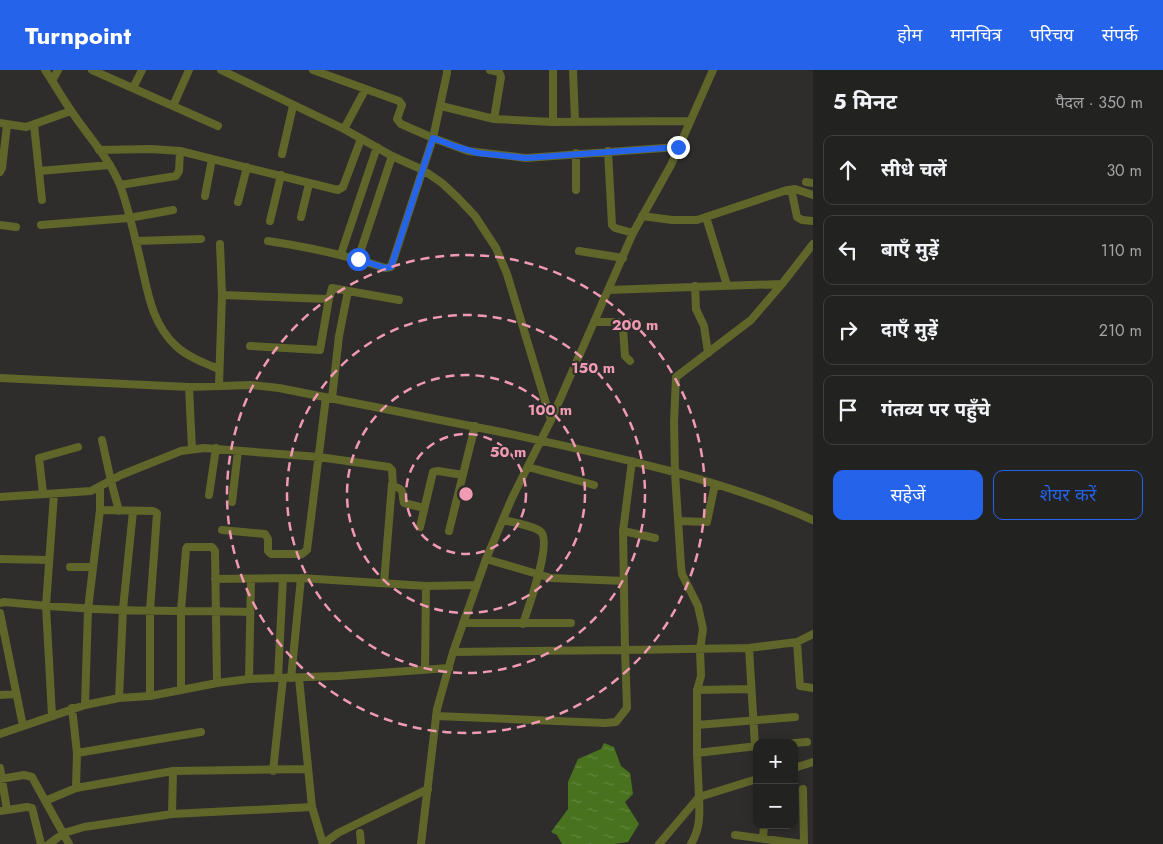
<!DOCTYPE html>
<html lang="hi">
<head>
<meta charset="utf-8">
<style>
  :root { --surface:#222220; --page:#2e2f2d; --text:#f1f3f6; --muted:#a2a4a5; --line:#3f3f3e; --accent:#2563eb }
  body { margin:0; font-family:Jost,"Noto Sans Devanagari",sans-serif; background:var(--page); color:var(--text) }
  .controls { position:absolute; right:15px; bottom:15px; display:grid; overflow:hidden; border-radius:10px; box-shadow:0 2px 12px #0003 }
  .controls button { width:45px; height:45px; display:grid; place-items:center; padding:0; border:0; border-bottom:1px solid var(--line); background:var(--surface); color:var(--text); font:25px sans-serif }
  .stop { position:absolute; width:15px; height:15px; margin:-11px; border:4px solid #2563eb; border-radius:50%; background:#fff }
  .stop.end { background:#2563eb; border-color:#fff; box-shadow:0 1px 5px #0008 }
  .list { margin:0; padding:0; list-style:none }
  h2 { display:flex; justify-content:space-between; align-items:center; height:65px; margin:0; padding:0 20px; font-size:21px }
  h2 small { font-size:16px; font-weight:400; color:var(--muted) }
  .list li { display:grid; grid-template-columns:32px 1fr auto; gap:15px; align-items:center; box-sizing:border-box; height:70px; margin:0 10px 10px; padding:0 10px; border:1px solid var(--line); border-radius:10px }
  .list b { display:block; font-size:19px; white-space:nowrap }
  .list em { font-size:16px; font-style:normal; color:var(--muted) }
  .actions { display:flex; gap:10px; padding:15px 20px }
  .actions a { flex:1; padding:11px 0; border:1px solid var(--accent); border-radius:10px; text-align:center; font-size:18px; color:var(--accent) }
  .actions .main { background:var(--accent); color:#fff }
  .icon { flex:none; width:28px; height:28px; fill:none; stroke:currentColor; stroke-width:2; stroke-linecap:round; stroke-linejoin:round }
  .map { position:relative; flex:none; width:813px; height:774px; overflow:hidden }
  header { display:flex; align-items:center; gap:30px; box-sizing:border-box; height:70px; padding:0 25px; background:var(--accent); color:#fff }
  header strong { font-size:24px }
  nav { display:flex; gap:28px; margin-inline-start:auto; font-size:18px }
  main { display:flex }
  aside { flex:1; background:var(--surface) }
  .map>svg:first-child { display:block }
</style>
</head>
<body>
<header>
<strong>Turnpoint</strong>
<nav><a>होम</a><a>मानचित्र</a><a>परिचय</a><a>संपर्क</a></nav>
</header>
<main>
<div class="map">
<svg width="813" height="774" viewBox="0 0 813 774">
  <defs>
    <pattern id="water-ripples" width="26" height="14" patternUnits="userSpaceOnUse" patternTransform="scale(1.25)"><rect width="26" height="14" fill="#48721e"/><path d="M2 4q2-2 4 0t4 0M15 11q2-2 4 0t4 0" fill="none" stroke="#63863f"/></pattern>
  </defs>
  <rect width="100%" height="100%" fill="#2e2d2b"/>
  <!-- water -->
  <path fill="url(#water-ripples)" d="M 604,673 L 614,677 L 621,696 L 630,703 L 633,724 L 625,732 L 639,754 L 628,772 L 614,774 L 562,774 L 557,765 L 551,762 L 568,739 L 568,712 L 578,689 L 601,679 Z"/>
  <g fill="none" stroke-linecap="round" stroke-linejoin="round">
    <!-- minor -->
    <path stroke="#60652a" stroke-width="8" d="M 45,0 C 54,13 62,28 72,42 C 88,66 109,88 120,115 C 129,140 135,167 141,193 C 148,223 152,254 176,276 C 188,287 204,293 219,299
      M 92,0 L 173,36
      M 189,0 L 173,36 L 218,56
      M 221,0 L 344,59 L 392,86 L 423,100 L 442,113 L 458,128 L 475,146 L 496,178 L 507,204 L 551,350
      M 313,0 L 399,31 L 402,35 L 397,49 L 401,54 L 433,68 L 468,81 L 526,88 L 678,77
      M 490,0 L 499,2 L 501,7 L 494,49
      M 573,0 L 575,51
      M 52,11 L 58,0
      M 133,18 L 142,0
      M 441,36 L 494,49 L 553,52 L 690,51
      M 553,52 L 553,0
      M 0,53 L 26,57 L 71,41
      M 34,55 L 42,130
      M 344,59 L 365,20
      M 99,80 L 151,79 L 180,81 L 338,120 L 343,117 L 361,69
      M 608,81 L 612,155 L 615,158 L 633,163
      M 576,83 L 576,120
      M 282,84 L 293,36
      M 39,101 L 110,95
      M 0,102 L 2,98 L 7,55
      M 806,112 L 813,113
      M 120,115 L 176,106 L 179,101 L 180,81
      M 789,120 L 795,119 L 813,125
      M 205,126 L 212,89
      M 238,132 L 247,97
      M 642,146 L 672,150 L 697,150 L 787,120 L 792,123 L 797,147 L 802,150 L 813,151
      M 301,147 L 309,114
      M 706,147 L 727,215
      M 270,151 L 281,105
      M 0,155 L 16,157
      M 41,155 L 129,148 L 173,140
      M 136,171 L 201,169
      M 268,171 C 308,177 346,185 385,198 L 391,197 L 433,68 L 447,3 L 447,0
      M 579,181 L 623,188
      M 341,184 L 377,77
      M 358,189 L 392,86
      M 695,216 L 696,239 L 704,256 L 708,283
      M 608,220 L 782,214
      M 222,225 L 327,229 L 330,226 L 332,218 L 399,230
      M 594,252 L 618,252 L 623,258 L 625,286 L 630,291
      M 250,276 L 320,280 L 329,228
      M 0,308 L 189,317 L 251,315 L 279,318 C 353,333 427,347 501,362 C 606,385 714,406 813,450
      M 219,315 L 222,225 L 220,174
      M 189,317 L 192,379
      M 332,328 L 339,266 L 348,221
      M 102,370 L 111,411 L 119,441
      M 632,391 L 623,461 L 625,580 L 749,578 L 797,572 L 813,564
      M 528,397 L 594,415
      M 43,423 L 39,388 L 78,377
      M 209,425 L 216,378
      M 0,427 L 91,421 L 121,405 L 181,381 L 204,378 L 319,387 L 389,397 L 392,400 L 393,416 C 406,420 401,422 404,433 L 424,438
      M 232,432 L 238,381
      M 100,440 L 153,441 L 157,443 L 150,540 L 150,626
      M 503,450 C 512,452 535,456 541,462 C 552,474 528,538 523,554
      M 679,451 L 707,452 L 715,414
      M 420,457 L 433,402 L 438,401 L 463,405
      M 222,460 L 265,464 L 268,469 L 268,481 L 271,484 L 302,484 L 307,480 L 326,327
      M 449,461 L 475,356
      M 623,461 L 655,468
      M 0,489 L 49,490
      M 486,489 L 551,508 L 624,511
      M 70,497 L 93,497
      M 215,509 L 301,508 L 426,516 L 476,515
      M 384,513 L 392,414
      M 0,533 L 4,532 C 62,538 121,541 180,541 C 203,541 226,541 249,542
      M 0,543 L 23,656
      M 463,553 L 571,553
      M 797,572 L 800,616 L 813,618
      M 749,578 L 755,676
      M 425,599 L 426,516
      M 278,608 L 283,508
      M 291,608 L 301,508
      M 299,608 L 312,737 L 323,774
      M 249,609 L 251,509
      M 181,619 L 181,541 L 186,479 L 187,477 L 212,477 L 215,481 L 217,613
      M 697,620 L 750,619
      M 0,625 L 16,624
      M 119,628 L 123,539 L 133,441
      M 85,635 L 88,539 L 100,440 L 100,418
      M 72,638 L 77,683 L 76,718
      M 52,646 L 46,536 L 54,424
      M 436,646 L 605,653 L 616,652 L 627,638 L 625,580 L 453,582
      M 697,655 L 795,647
      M 0,664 L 85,635 L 119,628 L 150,626 L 217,613 L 249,609 L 338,606 L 449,598
      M 794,673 L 807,672
      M 77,683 L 201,662
      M 697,683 L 757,676
      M 0,698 L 7,740
      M 794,698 L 813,692
      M 173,701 L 172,744 L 312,737
      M 273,701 L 283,608
      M 0,709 L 24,705 L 32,707 L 69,774
      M 757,709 L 699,727 L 697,683 L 697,620 L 701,606 L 700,580 L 703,559 L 698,536 L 682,504 L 681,496 L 675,403 L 674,352 L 676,307 L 751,250 L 782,214 L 813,174
      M 803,719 L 804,774
      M 45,731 L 76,718 L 173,701 L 308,699
      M 0,741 L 27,737 L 32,738 L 41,774
      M 360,763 L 361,774
      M 735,765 L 803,774
      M 763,769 L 764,755
      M 49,774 L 64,763 L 84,757 L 172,744
      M 323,774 L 338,763 L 428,719
      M 421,774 L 437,639 L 453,582 L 486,489 L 512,428 L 551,350 L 633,163 L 671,95 L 713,0
      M 659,774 L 699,727
      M 691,774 C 700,759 700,745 699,727"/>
  </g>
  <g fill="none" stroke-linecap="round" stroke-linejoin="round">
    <!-- route -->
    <path stroke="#2563eb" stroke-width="6" d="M 358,189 L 385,198 L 391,197 L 433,68 L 457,77 L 478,83 L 526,88 L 678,77"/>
  </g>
  <!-- distance rings -->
  <g fill="none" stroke="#f19ab3" stroke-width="2.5" stroke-dasharray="9 6">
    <circle cx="466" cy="424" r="60"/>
    <circle cx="466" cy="424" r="119"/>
    <circle cx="466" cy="424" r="179"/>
    <circle cx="466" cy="424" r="239"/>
  </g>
  <circle cx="466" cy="424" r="8" fill="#f19ab3" stroke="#2e2d2b" stroke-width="2.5"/>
  <g font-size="15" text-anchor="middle" font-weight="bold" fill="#f19ab3" stroke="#2e2d2b" stroke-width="4" stroke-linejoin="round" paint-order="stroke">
    <text x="635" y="260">200 m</text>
    <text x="593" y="303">150 m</text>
    <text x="550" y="345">100 m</text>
    <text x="508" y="387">50 m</text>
  </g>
</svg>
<div class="controls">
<button>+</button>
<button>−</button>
</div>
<div class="stop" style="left:358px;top:189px"></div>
<div class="stop end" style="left:678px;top:77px"></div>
</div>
<aside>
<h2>5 मिनट<small>पैदल · 350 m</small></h2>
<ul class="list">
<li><svg class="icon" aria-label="ahead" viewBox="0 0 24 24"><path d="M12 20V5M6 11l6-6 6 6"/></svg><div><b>सीधे चलें</b></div><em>30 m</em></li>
<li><svg class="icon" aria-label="left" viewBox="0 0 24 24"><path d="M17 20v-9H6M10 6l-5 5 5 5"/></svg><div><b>बाएँ मुड़ें</b></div><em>110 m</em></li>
<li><svg class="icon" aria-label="right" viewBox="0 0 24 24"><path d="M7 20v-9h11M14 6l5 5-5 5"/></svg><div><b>दाएँ मुड़ें</b></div><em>210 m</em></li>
<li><svg class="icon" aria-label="arrive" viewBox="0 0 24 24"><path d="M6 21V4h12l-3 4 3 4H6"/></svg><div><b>गंतव्य पर पहुँचे</b></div></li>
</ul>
<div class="actions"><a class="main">सहेजें</a><a>शेयर करें</a></div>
</aside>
</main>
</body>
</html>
